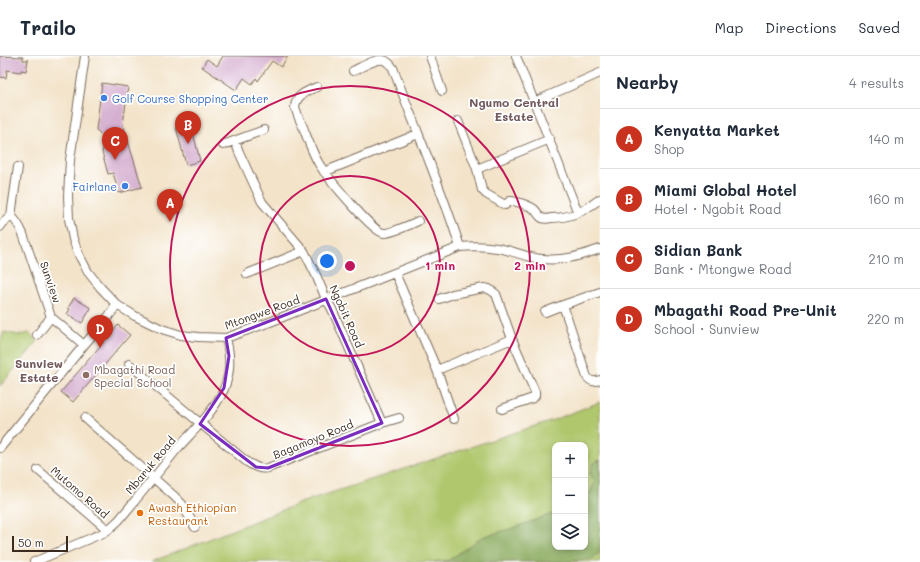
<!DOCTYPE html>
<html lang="en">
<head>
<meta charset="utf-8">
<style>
  :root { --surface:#fff; --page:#f6f6f7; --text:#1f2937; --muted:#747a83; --line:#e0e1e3; --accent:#c8321e }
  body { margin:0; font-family:Mali,sans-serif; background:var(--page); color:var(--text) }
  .controls { position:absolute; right:12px; bottom:12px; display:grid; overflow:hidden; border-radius:8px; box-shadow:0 2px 6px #0003 }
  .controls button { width:36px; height:36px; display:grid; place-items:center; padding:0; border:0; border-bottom:1px solid var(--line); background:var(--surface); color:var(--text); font:20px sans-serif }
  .scale { position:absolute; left:12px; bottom:10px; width:56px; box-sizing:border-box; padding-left:4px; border:2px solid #3b2a1e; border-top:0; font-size:11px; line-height:14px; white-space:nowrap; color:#3b2a1e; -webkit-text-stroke:3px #fff; paint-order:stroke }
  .you { position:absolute; left:327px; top:205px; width:14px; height:14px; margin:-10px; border:3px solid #fff; border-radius:50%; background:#1a73e8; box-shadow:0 0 0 6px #1a73e833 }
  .badge { display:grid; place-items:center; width:26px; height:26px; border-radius:50%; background:var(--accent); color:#fff; font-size:13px; font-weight:700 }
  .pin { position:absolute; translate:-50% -33px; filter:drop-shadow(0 1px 2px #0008) }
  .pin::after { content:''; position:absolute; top:21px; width:14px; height:12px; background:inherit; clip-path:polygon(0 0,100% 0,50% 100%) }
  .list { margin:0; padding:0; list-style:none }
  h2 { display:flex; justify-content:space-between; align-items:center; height:52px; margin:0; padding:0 16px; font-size:17px }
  h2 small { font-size:13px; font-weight:400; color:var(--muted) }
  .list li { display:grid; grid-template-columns:26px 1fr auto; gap:12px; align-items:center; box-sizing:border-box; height:60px; padding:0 16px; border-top:1px solid var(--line) }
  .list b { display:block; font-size:15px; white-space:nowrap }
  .list p { margin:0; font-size:13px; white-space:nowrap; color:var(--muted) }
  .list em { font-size:13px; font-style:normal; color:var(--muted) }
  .icon { flex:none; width:22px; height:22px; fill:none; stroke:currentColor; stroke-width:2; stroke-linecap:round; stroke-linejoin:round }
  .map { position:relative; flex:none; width:600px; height:506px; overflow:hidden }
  header { display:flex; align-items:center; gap:24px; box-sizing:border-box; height:56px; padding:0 20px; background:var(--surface); border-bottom:1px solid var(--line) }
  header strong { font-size:19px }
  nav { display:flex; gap:22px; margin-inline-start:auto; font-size:14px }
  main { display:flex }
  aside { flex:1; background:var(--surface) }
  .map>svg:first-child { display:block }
</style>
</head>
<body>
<header>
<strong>Trailo</strong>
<nav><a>Map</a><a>Directions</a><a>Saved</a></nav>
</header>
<main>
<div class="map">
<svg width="600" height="506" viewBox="0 0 600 506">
  <rect width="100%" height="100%" fill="#fff"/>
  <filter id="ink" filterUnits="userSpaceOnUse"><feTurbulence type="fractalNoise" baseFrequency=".025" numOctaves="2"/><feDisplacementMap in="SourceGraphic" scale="8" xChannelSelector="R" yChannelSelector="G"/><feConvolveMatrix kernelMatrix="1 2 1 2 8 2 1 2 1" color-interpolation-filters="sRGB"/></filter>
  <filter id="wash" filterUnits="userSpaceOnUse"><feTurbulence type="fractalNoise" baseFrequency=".012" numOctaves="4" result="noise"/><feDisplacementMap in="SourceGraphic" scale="16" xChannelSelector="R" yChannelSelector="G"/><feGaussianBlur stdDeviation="0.9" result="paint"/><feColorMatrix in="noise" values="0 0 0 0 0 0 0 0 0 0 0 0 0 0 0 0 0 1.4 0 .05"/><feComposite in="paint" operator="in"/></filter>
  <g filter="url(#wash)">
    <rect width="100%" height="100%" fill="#f3e3c9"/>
    <!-- green -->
    <path fill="#b0c76d" stroke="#767846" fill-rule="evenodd" d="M 4,276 L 19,279 L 29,277 L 38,285 L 0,330 L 0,287 Z
      M 600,346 L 600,506 L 151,506 L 303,446 L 553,364 ZM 555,389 L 585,389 L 585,491 L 555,491 Z"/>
    <!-- forest -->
    <path fill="#8cac60" stroke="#646b3f" d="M 599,404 L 600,404 L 600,496 L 592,503 L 565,506 L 434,506 L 449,504 L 482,481 L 510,473 L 555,457 L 555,491 L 585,491 L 585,442 L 590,437 L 595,426 L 590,417 L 593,408 Z"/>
    <g id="blocks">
      <!-- building -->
      <path fill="#d5afd0" d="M 0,0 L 23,1 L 23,4 L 28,4 L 26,15 L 21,14 L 21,16 L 7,14 L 6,22 L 0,21 Z
        M 223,0 L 288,0 L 281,11 L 272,5 L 258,25 L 256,22 L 252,28 L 244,22 L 236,34 L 202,11 L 207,3 L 217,10 Z
        M 102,27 L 128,31 L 123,69 L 142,131 L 119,137 L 113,117 L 108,118 L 102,96 L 105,86 L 99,76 L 96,74 Z
        M 183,70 L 192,72 L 200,105 L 186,109 L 176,71 Z
        M 74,242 L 91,252 L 82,267 L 67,258 L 70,253 L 68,252 Z
        M 118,269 L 130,279 L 73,346 L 61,336 Z"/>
    </g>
  </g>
  <g filter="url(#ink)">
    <use href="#blocks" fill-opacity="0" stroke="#7b6b5a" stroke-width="1"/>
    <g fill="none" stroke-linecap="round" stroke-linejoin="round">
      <defs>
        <path id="minor" d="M 85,0 L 70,104 L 68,140 L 69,163 L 73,183 L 79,199 L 88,216 L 100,231 L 117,249 L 135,260 L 162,273 L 181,279 L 198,281 L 226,282 L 270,266 L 460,191 C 472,190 485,190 497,192 C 512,194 527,202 542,203 C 565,205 579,200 600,193
          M 430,0 L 442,35
          M 516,0 L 578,157
          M 353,15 C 360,12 376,2 383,4 C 388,5 390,8 393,12 C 415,72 441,130 460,191
          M 317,31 C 307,35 296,39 295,51 C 297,58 300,65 303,71 C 308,84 312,96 319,108 C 326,119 373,177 384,177 C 389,178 412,168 418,165
          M 534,46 L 600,17
          M 458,65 L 477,113 L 482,134 L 486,138 L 505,149 C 507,148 508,146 510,145 C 513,144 531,150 534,153 C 537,155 538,160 542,162 C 545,163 548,163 551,162 C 571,162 584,155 600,143
          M 235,85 L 239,96 L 262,146 L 304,195 L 316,219 L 326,243 L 332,253 L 382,367
          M 223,89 L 264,74
          M 477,113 L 550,83
          M 324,116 L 418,78
          M 11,160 L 18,111
          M 0,171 L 3,167 L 11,160 C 17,165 20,171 23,178 L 51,261 L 84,289
          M 395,217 L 437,314 L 454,363
          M 247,218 L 304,195
          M 600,236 L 563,249 L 587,321 C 591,326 594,326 600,324
          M 439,243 L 453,238 L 484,232 L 489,233 L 496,238 L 512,283 L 535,336 L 535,340 L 533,342 L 502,353
          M 545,256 L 563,249
          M 37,279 L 51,261
          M 129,308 L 247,406 C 254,410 260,414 268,412 L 382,367 L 399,362
          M 437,314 L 512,283
          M 85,362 L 174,440 L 182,448 L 195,471
          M 0,392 L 84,289 L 108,261 L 117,249
          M 38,414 L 108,474
          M 34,506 L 103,477 L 108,474 L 119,464 C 138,441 158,417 177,393 C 194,374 214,356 224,333 C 228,323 230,310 229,300 C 229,294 227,287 226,282"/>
      </defs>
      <!-- minor casing -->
      <use href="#minor" stroke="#7b6b5a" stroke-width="10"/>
      <!-- minor -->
      <use href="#minor" stroke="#fff" stroke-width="8"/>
    </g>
  </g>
  <!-- marked area -->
  <path fill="none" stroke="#7b2cbf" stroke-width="3" stroke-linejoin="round" d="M 326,243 L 382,367 L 268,412 L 256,411 L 200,368 L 224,332 L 229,300 L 226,282 Z"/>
  <!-- distance rings -->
  <g fill="none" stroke="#c2185b" stroke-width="2">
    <circle cx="350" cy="210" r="90"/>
    <circle cx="350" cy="210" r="180"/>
  </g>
  <!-- markers -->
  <g fill="#3f7fe0" stroke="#fff" stroke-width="1.5">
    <circle cx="104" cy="42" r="4"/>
    <circle cx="125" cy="130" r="4"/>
  </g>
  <circle fill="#8d6e63" stroke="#fff" stroke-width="1.5" cx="86" cy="319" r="4"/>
  <circle fill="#e8710a" stroke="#fff" stroke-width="1.5" cx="140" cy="457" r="4"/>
  <g text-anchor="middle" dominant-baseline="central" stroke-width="3.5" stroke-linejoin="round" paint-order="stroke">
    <!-- shop labels -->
    <g font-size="11" fill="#366cbe" stroke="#fff" text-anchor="start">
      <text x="112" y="42">Golf Course Shopping Center</text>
      <text x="117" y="130" text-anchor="end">Fairlane</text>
    </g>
    <!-- street labels -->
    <g font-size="11" fill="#3b2a1e" stroke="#fff">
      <text transform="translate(51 226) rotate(71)">Sunview</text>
      <text transform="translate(262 256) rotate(-20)">Mtongwe Road</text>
      <text transform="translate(347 260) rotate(66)">Ngobit Road</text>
      <text transform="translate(313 383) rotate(-22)">Bagamoyo Road</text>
      <text transform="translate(150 409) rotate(-50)">Mbaruk Road</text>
      <text transform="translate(80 436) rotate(41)">Mutomo Road</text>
    </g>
    <!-- education labels -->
    <g font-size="11" fill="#785e54" stroke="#fff" text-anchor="start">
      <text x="94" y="313">Mbagathi Road<tspan x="94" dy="13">Special School</tspan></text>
    </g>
    <!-- food labels -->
    <g font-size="11" fill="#c56008" stroke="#fff" text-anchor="start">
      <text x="148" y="451">Awash Ethiopian<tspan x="148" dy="13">Restaurant</tspan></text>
    </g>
    <!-- neighbourhood labels -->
    <g font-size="12" font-weight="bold" fill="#71595c" stroke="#fff">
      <text x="514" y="46">Ngumo Central<tspan x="514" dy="14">Estate</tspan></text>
      <text x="39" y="307">Sunview<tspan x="39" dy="14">Estate</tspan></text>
    </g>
  </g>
  <circle cx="350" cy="210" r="6" fill="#c2185b" stroke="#fff" stroke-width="2"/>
  <g font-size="12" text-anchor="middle" font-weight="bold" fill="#c2185b" stroke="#fff" stroke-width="3.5" stroke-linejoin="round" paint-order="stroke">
    <text x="440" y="214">1 min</text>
    <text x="530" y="214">2 min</text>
  </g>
</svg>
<div class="controls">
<button>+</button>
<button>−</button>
<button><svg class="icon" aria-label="layers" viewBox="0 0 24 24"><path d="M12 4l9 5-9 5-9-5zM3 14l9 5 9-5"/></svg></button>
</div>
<div class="scale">50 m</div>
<div class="you"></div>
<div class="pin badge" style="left:170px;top:166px">A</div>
<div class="pin badge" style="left:188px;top:88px">B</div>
<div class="pin badge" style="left:115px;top:104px">C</div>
<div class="pin badge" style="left:100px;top:292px">D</div>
</div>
<aside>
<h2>Nearby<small>4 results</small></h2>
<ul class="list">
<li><span class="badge">A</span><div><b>Kenyatta Market</b><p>Shop</p></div><em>140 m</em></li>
<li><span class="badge">B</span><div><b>Miami Global Hotel</b><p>Hotel · Ngobit Road</p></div><em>160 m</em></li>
<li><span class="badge">C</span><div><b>Sidian Bank</b><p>Bank · Mtongwe Road</p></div><em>210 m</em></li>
<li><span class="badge">D</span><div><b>Mbagathi Road Pre-Unit</b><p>School · Sunview</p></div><em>220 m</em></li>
</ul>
</aside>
</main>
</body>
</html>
